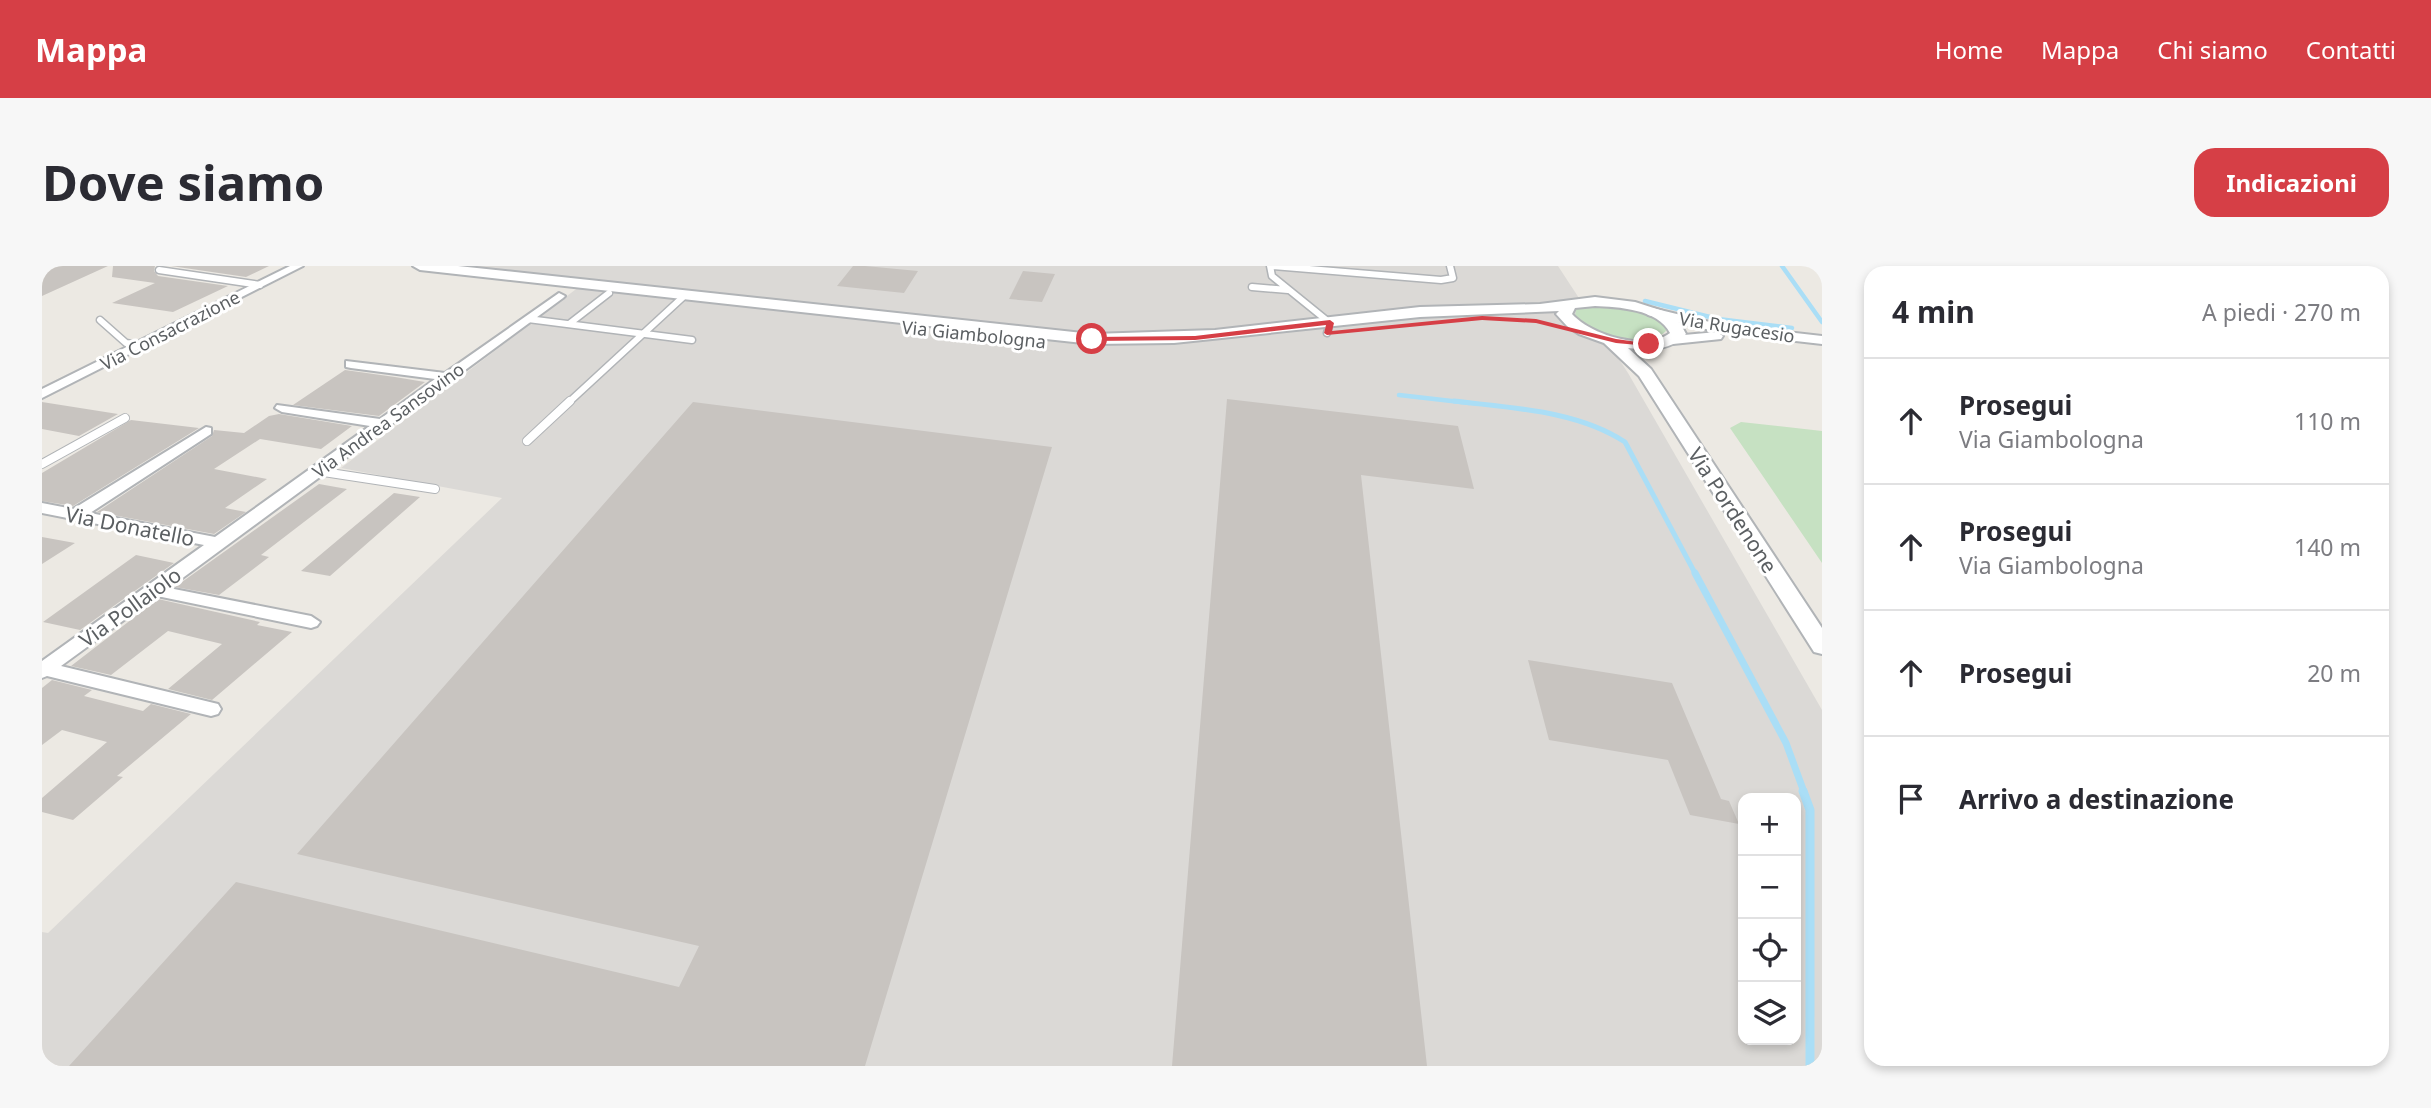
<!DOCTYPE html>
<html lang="it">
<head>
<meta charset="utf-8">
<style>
  :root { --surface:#fff; --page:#f7f7f7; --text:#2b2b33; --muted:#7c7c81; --line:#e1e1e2; --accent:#d63f46 }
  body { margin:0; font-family:"Noto Sans",sans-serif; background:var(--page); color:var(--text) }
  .controls { position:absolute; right:21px; bottom:21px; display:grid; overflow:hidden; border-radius:14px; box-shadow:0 4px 10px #0003 }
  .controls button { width:63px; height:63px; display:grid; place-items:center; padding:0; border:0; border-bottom:2px solid var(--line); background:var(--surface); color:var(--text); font:35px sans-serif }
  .stop { position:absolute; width:21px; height:21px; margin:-16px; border:5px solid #d63f46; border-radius:50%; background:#fff }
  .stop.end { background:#d63f46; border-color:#fff; box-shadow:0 2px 7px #0008 }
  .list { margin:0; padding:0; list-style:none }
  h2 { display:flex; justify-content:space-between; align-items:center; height:91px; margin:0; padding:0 28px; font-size:30px }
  h2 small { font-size:23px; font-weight:400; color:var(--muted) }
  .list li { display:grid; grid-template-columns:46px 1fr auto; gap:21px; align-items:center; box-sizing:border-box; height:126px; padding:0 28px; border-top:2px solid var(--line) }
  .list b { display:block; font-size:26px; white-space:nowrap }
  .list p { margin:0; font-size:23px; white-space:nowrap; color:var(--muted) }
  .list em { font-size:23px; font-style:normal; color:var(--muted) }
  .icon { flex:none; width:38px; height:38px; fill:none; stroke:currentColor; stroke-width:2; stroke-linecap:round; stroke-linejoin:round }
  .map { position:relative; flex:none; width:1780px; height:800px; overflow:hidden; border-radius:21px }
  header { display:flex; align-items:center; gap:42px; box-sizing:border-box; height:98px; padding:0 35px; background:var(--accent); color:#fff }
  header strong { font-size:33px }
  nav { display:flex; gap:38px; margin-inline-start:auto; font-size:24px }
  .intro { display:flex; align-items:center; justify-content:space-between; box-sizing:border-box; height:168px; padding:0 42px }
  h1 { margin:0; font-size:49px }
  .button { padding:18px 32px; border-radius:21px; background:var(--accent); color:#fff; font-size:24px; font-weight:700 }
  main { display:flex; gap:42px; padding:0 42px }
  aside { flex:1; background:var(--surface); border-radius:21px; box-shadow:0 4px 10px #0003 }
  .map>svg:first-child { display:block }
</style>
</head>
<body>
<header>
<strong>Mappa</strong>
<nav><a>Home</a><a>Mappa</a><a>Chi siamo</a><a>Contatti</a></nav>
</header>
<div class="intro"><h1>Dove siamo</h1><a class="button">Indicazioni</a></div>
<main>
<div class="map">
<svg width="1780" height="800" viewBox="0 0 1780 800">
  <rect width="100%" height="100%" fill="#ece9e3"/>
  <!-- industrial -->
  <path fill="#dbd9d6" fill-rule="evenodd" d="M 424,0 L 1516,0 L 1586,107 L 1780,444 L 1780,800 L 0,800 L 0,666 L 6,667 L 460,232 L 299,202 L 546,14 ZM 1701,532 L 1754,532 L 1754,774 L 1701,774 Z"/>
  <!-- green -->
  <path fill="#c6e1c2" d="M 1563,39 L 1601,46 L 1623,59 L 1624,65 C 1606,84 1548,68 1533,50 L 1534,44 L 1539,41 Z
    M 1699,156 L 1780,165 L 1780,297 L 1688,162 Z"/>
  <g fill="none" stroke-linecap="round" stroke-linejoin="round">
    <!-- stream-far3 -->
    <path stroke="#aadef6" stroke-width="4.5" d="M 1740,0 L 1780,56
      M 1603,35 L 1676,53 L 1750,62
      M 1357,129 L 1427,137"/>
    <!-- stream-far2 -->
    <path stroke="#aadef6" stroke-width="5" d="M 1412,135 C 1468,142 1534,144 1583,176 L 1654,309"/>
    <!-- stream-far1 -->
    <path stroke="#aadef6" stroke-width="7" d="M 1653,307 L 1744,477 L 1762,526"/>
    <!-- stream -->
    <path stroke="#aadef6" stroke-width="9" d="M 1761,525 L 1768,544 L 1768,800"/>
  </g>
  <!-- building -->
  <path fill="#c8c4c0" d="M 0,0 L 66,0 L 0,30 Z
    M 71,0 L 113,0 L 112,5 L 116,10 L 186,20 L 131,46 L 70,37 L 113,17 L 70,11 Z
    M 129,0 L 227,0 L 204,11 Z
    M 811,0 L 823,0 L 876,5 L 862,27 L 795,20 Z
    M 981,5 L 1013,8 L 1000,36 L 967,33 Z
    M 303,104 L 353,111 L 383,116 L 337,150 L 251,139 Z
    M 1185,133 L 1416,160 L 1432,223 L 1319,209 L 1385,800 L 1130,800 Z
    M 0,136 L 76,148 L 37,170 L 0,163 Z
    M 651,136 L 1010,181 L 823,800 L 27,800 L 194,616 L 637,721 L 657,680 L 255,588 Z
    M 237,148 L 310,160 L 279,183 L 218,173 L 172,203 L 225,213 L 183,242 L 204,246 L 172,268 L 55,246 L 170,170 L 172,164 L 202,167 L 227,150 Z
    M 89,154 L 157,162 L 31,240 L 0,235 L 0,207 Z
    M 277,218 L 305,223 L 219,289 L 227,291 L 177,329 L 133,321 Z
    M 352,227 L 378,231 L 288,310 L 259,305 Z
    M 0,271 L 33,277 L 0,298 Z
    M 94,289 L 132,297 L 38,364 L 1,356 Z
    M 116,333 L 218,356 L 215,359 L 250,366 L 170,434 L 126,423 L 180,378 L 126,365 L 69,409 L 29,400 Z
    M 1486,394 L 1630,417 L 1679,533 L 1687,535 L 1697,558 L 1648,549 L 1626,494 L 1507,474 Z
    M 10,414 L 50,424 L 42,430 L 101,445 L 109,438 L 149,448 L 75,510 L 81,511 L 31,554 L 0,546 L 0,532 L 65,476 L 20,464 L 0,479 L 0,422 Z"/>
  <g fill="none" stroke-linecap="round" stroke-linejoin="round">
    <defs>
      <path id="service-far1" d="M 1228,0 L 1230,10 L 1288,57 L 1285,67
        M 1231,0 L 1399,14 L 1411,12 L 1408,0
        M 117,4 L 218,19
        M 1210,21 L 1246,24
        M 486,53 L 650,74
        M 58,54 L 84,77 L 97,79
        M 527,58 L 567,27
        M 526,137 L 641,31"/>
      <path id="service" d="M 485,175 L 528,135
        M 0,198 L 83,152
        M 275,205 L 393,223"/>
      <path id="minor" d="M 248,0 L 261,0 L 0,132 L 0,123 Z
        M 517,27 L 523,30 L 521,32 L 127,322 L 269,350 L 278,356 L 275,360 L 269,362 L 115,330 L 19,400 L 176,438 L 179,443 L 176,448 L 169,450 L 5,410 L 0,412 L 0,395 L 162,279 L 0,247 L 0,237 L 31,243 L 164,161 L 169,162 L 169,168 L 48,247 L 173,271 L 328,160 L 240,146 L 233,142 L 235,139 L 338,153 L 393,113 L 309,102 L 304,101 L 304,95 L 403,107 Z
        M 1610,42 L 1676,58 L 1780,70 L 1780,78 L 1676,66 L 1606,49 L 1604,46 Z
        M 1675,66 L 1681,70 L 1679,73 L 1631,78 L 1625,74 L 1631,70 Z"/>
      <path id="tertiary" d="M 371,0 L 416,0 L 1050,68 L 1173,64 L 1378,41 L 1498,38 L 1553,31 L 1593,36 L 1621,45 L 1638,57 L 1644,68 C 1629,85 1606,85 1586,82 L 1609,103 L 1780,362 L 1780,388 L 1772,386 L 1597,110 L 1562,77 L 1537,68 L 1525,60 L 1514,48 L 1517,45 L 1378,51 L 1132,77 L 1050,78 L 378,4 ZM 1553,40 C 1576,41 1616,43 1628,67 C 1603,86 1549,69 1530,48 L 1533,42 Z"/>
    </defs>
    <!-- service-far1 casing -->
    <use href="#service-far1" stroke="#b1b4b7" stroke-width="9"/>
    <!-- service casing -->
    <use href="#service" stroke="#b1b4b7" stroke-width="10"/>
    <!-- minor casing -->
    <use href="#minor" stroke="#b1b4b7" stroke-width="4"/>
    <!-- tertiary casing -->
    <use href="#tertiary" stroke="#b1b4b7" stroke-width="4"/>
    <!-- service-far1 -->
    <use href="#service-far1" stroke="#fff" stroke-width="6"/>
    <!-- service -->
    <use href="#service" stroke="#fff" stroke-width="8"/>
    <!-- minor -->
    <use href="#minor" fill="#fff" fill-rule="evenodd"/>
    <!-- tertiary -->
    <use href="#tertiary" fill="#fff" fill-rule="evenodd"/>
  </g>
  <!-- route -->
  <path fill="#d63f46" d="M 1440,50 L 1494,53 L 1574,73 L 1610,78 L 1607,80 L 1574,77 L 1494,57 L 1440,54 L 1285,69 L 1282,67 L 1284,59 L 1153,74 L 1050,75 L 1046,73 L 1050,71 L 1153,70 L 1288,54 L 1292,57 L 1290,65 Z"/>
  <g text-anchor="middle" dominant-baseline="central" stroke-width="6" stroke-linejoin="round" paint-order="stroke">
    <!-- far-street labels -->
    <g font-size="18" fill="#5b5f62" stroke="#fff">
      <text transform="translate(1695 61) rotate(9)">Via Rugacesio</text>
      <text transform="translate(128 64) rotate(-27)">Via Consacrazione</text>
      <text transform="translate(932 68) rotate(6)">Via Giambologna</text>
      <text transform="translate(346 154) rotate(-36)">Via Andrea Sansovino</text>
    </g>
    <!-- street labels -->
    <g font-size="21" fill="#5b5f62" stroke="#fff">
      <text transform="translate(1691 244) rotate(57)">Via Pordenone</text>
      <text transform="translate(88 260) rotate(11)">Via Donatello</text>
      <text transform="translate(88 341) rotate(-36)">Via Pollaiolo</text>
    </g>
  </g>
</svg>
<div class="controls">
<button>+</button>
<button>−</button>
<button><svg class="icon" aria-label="locate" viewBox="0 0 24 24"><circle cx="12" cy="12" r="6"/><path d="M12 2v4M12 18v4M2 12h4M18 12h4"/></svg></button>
<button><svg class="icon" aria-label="layers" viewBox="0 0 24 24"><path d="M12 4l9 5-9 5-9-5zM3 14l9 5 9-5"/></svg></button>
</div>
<div class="stop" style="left:1050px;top:73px"></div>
<div class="stop end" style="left:1607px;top:78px"></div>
</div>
<aside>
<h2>4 min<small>A piedi · 270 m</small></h2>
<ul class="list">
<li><svg class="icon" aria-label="ahead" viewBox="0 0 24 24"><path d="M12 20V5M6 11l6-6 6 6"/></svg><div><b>Prosegui</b><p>Via Giambologna</p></div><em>110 m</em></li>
<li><svg class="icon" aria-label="ahead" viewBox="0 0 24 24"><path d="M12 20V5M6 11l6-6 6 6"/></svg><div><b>Prosegui</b><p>Via Giambologna</p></div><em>140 m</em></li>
<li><svg class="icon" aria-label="ahead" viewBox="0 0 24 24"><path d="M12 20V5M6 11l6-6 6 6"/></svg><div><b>Prosegui</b></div><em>20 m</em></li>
<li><svg class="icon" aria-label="arrive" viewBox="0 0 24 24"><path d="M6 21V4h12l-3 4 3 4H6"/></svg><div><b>Arrivo a destinazione</b></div></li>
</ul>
</aside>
</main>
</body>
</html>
